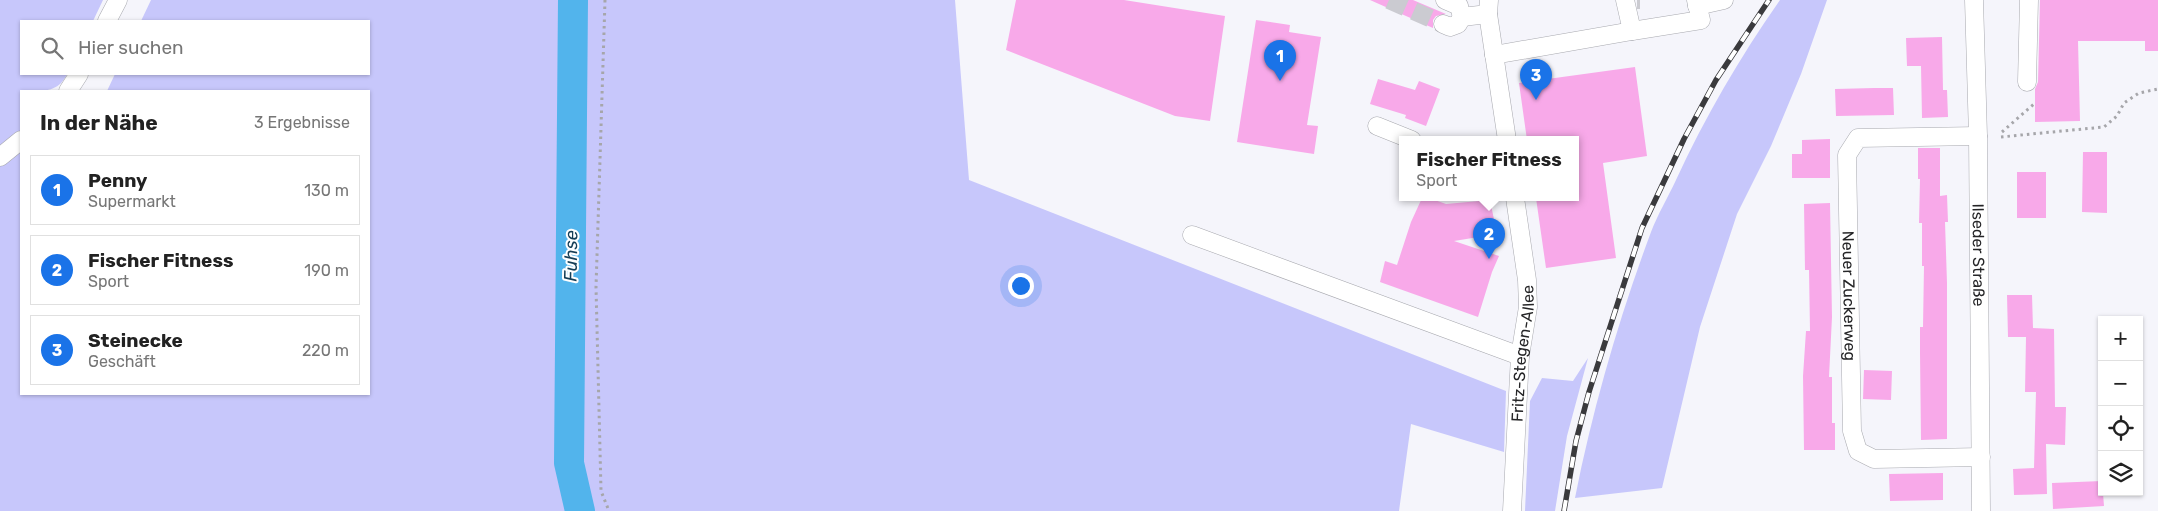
<!DOCTYPE html>
<html lang="de">
<head>
<meta charset="utf-8">
<style>
  :root { --surface:#fff; --page:#f6f6f6; --text:#222; --muted:#767676; --line:#e0e0e0; --accent:#1a73e8 }
  body { margin:0; font-family:Rubik,sans-serif; background:var(--page); color:var(--text) }
  .controls { position:absolute; right:15px; bottom:15px; display:grid; overflow:hidden; border-radius:0px; box-shadow:0 1px 4px #0004 }
  .controls button { width:45px; height:45px; display:grid; place-items:center; padding:0; border:0; border-bottom:1px solid var(--line); background:var(--surface); color:var(--text); font:25px sans-serif }
  .you { position:absolute; left:1020px; top:285px; width:18px; height:18px; margin:-12px; border:4px solid #fff; border-radius:50%; background:#1a73e8; box-shadow:0 0 0 8px #1a73e833 }
  .badge { display:grid; place-items:center; width:32px; height:32px; border-radius:50%; background:var(--accent); color:#fff; font-size:16px; font-weight:700 }
  .pin { position:absolute; translate:-50% -41px; filter:drop-shadow(0 1px 2px #0008) }
  .pin::after { content:''; position:absolute; top:26px; width:18px; height:15px; background:inherit; clip-path:polygon(0 0,100% 0,50% 100%) }
  .popup { position:absolute; left:1399px; top:136px; width:180px; height:65px; box-sizing:border-box; display:grid; place-content:center; border-radius:0px; background:var(--surface); filter:drop-shadow(0 1px 4px #0005); font-size:16px; white-space:nowrap; color:var(--muted) }
  .popup b { font-size:19px; color:var(--text) }
  .popup::after { content:''; position:absolute; left:50%; top:100%; margin-left:-10px; border:10px solid transparent; border-top-color:var(--surface) }
  .list { margin:0; padding:0; list-style:none }
  h2 { display:flex; justify-content:space-between; align-items:center; height:65px; margin:0; padding:0 20px; font-size:21px }
  h2 small { font-size:16px; font-weight:400; color:var(--muted) }
  .list li { display:grid; grid-template-columns:32px 1fr auto; gap:15px; align-items:center; box-sizing:border-box; height:70px; margin:0 10px 10px; padding:0 10px; border:1px solid var(--line); border-radius:0px }
  .list b { display:block; font-size:19px; white-space:nowrap }
  .list p { margin:0; font-size:16px; white-space:nowrap; color:var(--muted) }
  .list em { font-size:16px; font-style:normal; color:var(--muted) }
  .icon { flex:none; width:28px; height:28px; fill:none; stroke:currentColor; stroke-width:2; stroke-linecap:round; stroke-linejoin:round }
  .map { position:relative; flex:none; width:2158px; height:511px; overflow:hidden }
  .search { position:absolute; background:var(--surface); box-shadow:0 1px 4px #0004; left:20px; top:20px; width:350px; height:55px; display:flex; align-items:center; gap:12px; box-sizing:border-box; padding:0 18px; border-radius:0px; color:var(--muted); font-size:19px }
  .panel { position:absolute; background:var(--surface); box-shadow:0 1px 4px #0004; left:20px; top:90px; width:350px; height:305px; border-radius:0px }
  .map>svg:first-child { display:block }
</style>
</head>
<body>
<div class="map">
<svg width="2158" height="511" viewBox="0 0 2158 511">
  <rect width="100%" height="100%" fill="#f5f5fb"/>
  <!-- green -->
  <path fill="#c7c7fb" d="M 0,0 L 103,0 L 93,21 L 21,21 L 21,74 L 67,74 C 58,94 40,91 21,91 L 21,394 L 369,394 L 369,91 L 107,91 L 115,74 L 369,74 L 369,21 L 141,21 L 151,0 L 955,0 L 969,180 L 1506,391 L 1504,452 L 1411,424 L 1399,511 L 0,511 Z
    M 1780,0 L 1827,0 L 1801,74 L 1771,146 L 1737,214 L 1700,327 L 1662,488 L 1575,498 C 1593,407 1619,318 1651,232 C 1658,214 1668,197 1676,180 C 1705,117 1740,57 1780,0 Z
    M 1588,358 L 1567,436 L 1555,511 L 1525,511 L 1530,401 L 1542,378 L 1573,381 Z"/>
  <g fill="none" stroke-linecap="round" stroke-linejoin="round">
    <!-- river -->
    <path stroke="#52b4ec" stroke-width="30" d="M 573,0 L 569,463 L 580,511"/>
  </g>
  <!-- building -->
  <path fill="#f8a9e9" d="M 1016,0 L 1124,0 L 1225,16 L 1210,121 L 1175,116 L 1006,50 Z
    M 1370,0 L 1413,0 L 1446,14 L 1436,16 L 1433,20 L 1433,28 Z
    M 2040,0 L 2158,0 L 2158,51 L 2145,51 L 2145,41 L 2078,41 L 2080,121 L 2035,122 L 2035,89 L 2038,82 Z
    M 1256,20 L 1290,25 L 1289,32 L 1321,37 L 1307,125 L 1318,126 L 1314,154 L 1237,142 Z
    M 1942,37 L 1943,90 L 1947,90 L 1948,117 L 1922,118 L 1921,66 L 1907,66 L 1906,38 Z
    M 1635,67 L 1647,156 L 1603,163 L 1616,258 L 1546,268 L 1536,198 L 1575,198 L 1575,140 L 1527,140 L 1519,83 Z
    M 1378,79 L 1415,90 L 1419,81 L 1440,89 L 1426,126 L 1405,118 L 1406,115 L 1370,104 Z
    M 1874,88 L 1893,88 L 1894,115 L 1836,116 L 1835,89 Z
    M 1830,139 L 1830,178 L 1792,178 L 1792,154 L 1802,154 L 1802,140 Z
    M 1918,148 L 1940,148 L 1940,196 L 1947,195 L 1948,222 L 1945,222 L 1947,283 L 1947,439 L 1921,440 L 1920,353 L 1920,327 L 1923,327 L 1924,266 L 1922,266 L 1922,223 L 1919,223 L 1920,179 L 1918,179 Z
    M 2083,152 L 2107,152 L 2107,213 L 2082,212 Z
    M 2017,172 L 2046,172 L 2046,218 L 2017,218 Z
    M 1422,198 L 1429,198 L 1446,204 L 1490,200 L 1497,234 L 1454,241 L 1499,256 L 1492,272 L 1478,317 L 1380,282 L 1385,261 L 1397,265 L 1411,222 Z
    M 1830,203 L 1832,317 L 1829,377 L 1832,377 L 1832,423 L 1835,423 L 1835,450 L 1804,450 L 1803,376 L 1806,331 L 1810,331 L 1809,270 L 1805,270 L 1804,204 Z
    M 2007,295 L 2032,295 L 2033,328 L 2054,329 L 2055,407 L 2066,407 L 2065,445 L 2046,444 L 2047,494 L 2014,495 L 2013,469 L 2034,468 L 2036,392 L 2025,392 L 2026,337 L 2008,337 Z
    M 1864,370 L 1892,371 L 1891,400 L 1863,399 Z
    M 1943,473 L 1943,500 L 1890,501 L 1889,474 Z
    M 2102,481 L 2104,506 L 2053,509 L 2052,483 Z"/>
  <g fill="none" stroke-linecap="round" stroke-linejoin="round">
    <!-- minor-tunnel -->
    <path stroke="#cbcbd1" stroke-width="18" stroke-dasharray="18 9" stroke-linecap="butt" d="M 1389,0 L 1443,24
      M 1637,0 L 1640,0"/>
    <defs>
      <g id="minor">
        <path d="M 1445,0 L 1459,6 L 1462,17 L 1488,14"/>
        <path d="M 1489,0 L 1488,14 L 1507,140"/>
        <path id="s1" d="M 1974,0 L 1978,136 L 1981,511"/>
        <path d="M 1697,6 L 1724,0"/>
        <path d="M 107,21 L 118,0"/>
        <path d="M 1443,24 L 1450,27 L 1458,24 L 1462,17"/>
        <path d="M 1632,31 L 1701,20 L 1696,0"/>
        <path d="M 1494,55 L 1632,31 L 1625,0"/>
        <path d="M 2027,82 L 2029,0"/>
        <path d="M 68,91 L 79,74"/>
        <path d="M 1377,126 L 1412,140"/>
        <path id="s2" d="M 1978,136 L 1858,138 L 1847,155 L 1852,431 L 1858,451 L 1874,459 L 1981,457"/>
        <path d="M 0,157 L 21,140"/>
        <path d="M 1192,235 L 1520,356"/>
        <path id="s3" d="M 1512,511 L 1520,356 L 1528,307 L 1527,280 L 1515,198"/>
      </g>
    </defs>
    <!-- minor casing -->
    <use href="#minor" stroke="#a8a9af" stroke-width="19"/>
    <!-- path -->
    <path stroke="#a6a6aa" stroke-width="3" stroke-dasharray="2.5 4" stroke-linecap="butt" d="M 605,0 L 596,287 L 601,491 L 609,511
      M 2002,132 L 2035,103
      M 2001,137 L 2104,127 L 2117,116 L 2124,103 L 2139,93 L 2158,89"/>
    <!-- minor -->
    <use href="#minor" stroke="#fff" stroke-width="18"/>
    <defs>
      <path id="rail" d="M 1564,511 L 1576,441 L 1589,392 L 1642,228 L 1684,139 L 1716,80 L 1769,0"/>
    </defs>
    <!-- rail casing -->
    <use href="#rail" stroke="#3a3a3d" stroke-width="5.5"/>
    <!-- rail -->
    <use href="#rail" stroke="#fff" stroke-width="4" stroke-dasharray="11" stroke-linecap="butt"/>
  </g>
  <g text-anchor="middle" dominant-baseline="central" stroke-width="4" stroke-linejoin="round" paint-order="stroke">
    <!-- street labels -->
    <g font-size="16" fill="#252527" stroke="#fff">
      <text stroke="none"><textPath href="#s1" startOffset="255">Ilseder Straße</textPath></text>
      <text stroke="none"><textPath href="#s2" startOffset="281">Neuer Zuckerweg</textPath></text>
      <text stroke="none"><textPath href="#s3" startOffset="158">Fritz-Stegen-Allee</textPath></text>
    </g>
    <!-- water labels -->
    <g font-size="18" font-style="italic" fill="#153e56" stroke="#fff">
      <text transform="translate(571 256) rotate(-89)">Fuhse</text>
    </g>
  </g>
</svg>
<div class="controls">
<button>+</button>
<button>−</button>
<button><svg class="icon" aria-label="locate" viewBox="0 0 24 24"><circle cx="12" cy="12" r="6"/><path d="M12 2v4M12 18v4M2 12h4M18 12h4"/></svg></button>
<button><svg class="icon" aria-label="layers" viewBox="0 0 24 24"><path d="M12 4l9 5-9 5-9-5zM3 14l9 5 9-5"/></svg></button>
</div>
<div class="you"></div>
<div class="pin badge" style="left:1280px;top:81px">1</div>
<div class="pin badge" style="left:1489px;top:259px">2</div>
<div class="popup"><b>Fischer Fitness</b>Sport</div>
<div class="pin badge" style="left:1536px;top:100px">3</div>
<div class="search"><svg class="icon" aria-label="search" viewBox="0 0 24 24"><circle cx="10" cy="10" r="6"/><path d="M15 15l6 6"/></svg>Hier suchen</div>
<section class="panel">
<h2>In der Nähe<small>3 Ergebnisse</small></h2>
<ul class="list">
<li><span class="badge">1</span><div><b>Penny</b><p>Supermarkt</p></div><em>130 m</em></li>
<li><span class="badge">2</span><div><b>Fischer Fitness</b><p>Sport</p></div><em>190 m</em></li>
<li><span class="badge">3</span><div><b>Steinecke</b><p>Geschäft</p></div><em>220 m</em></li>
</ul>
</section>
</div>
</body>
</html>
